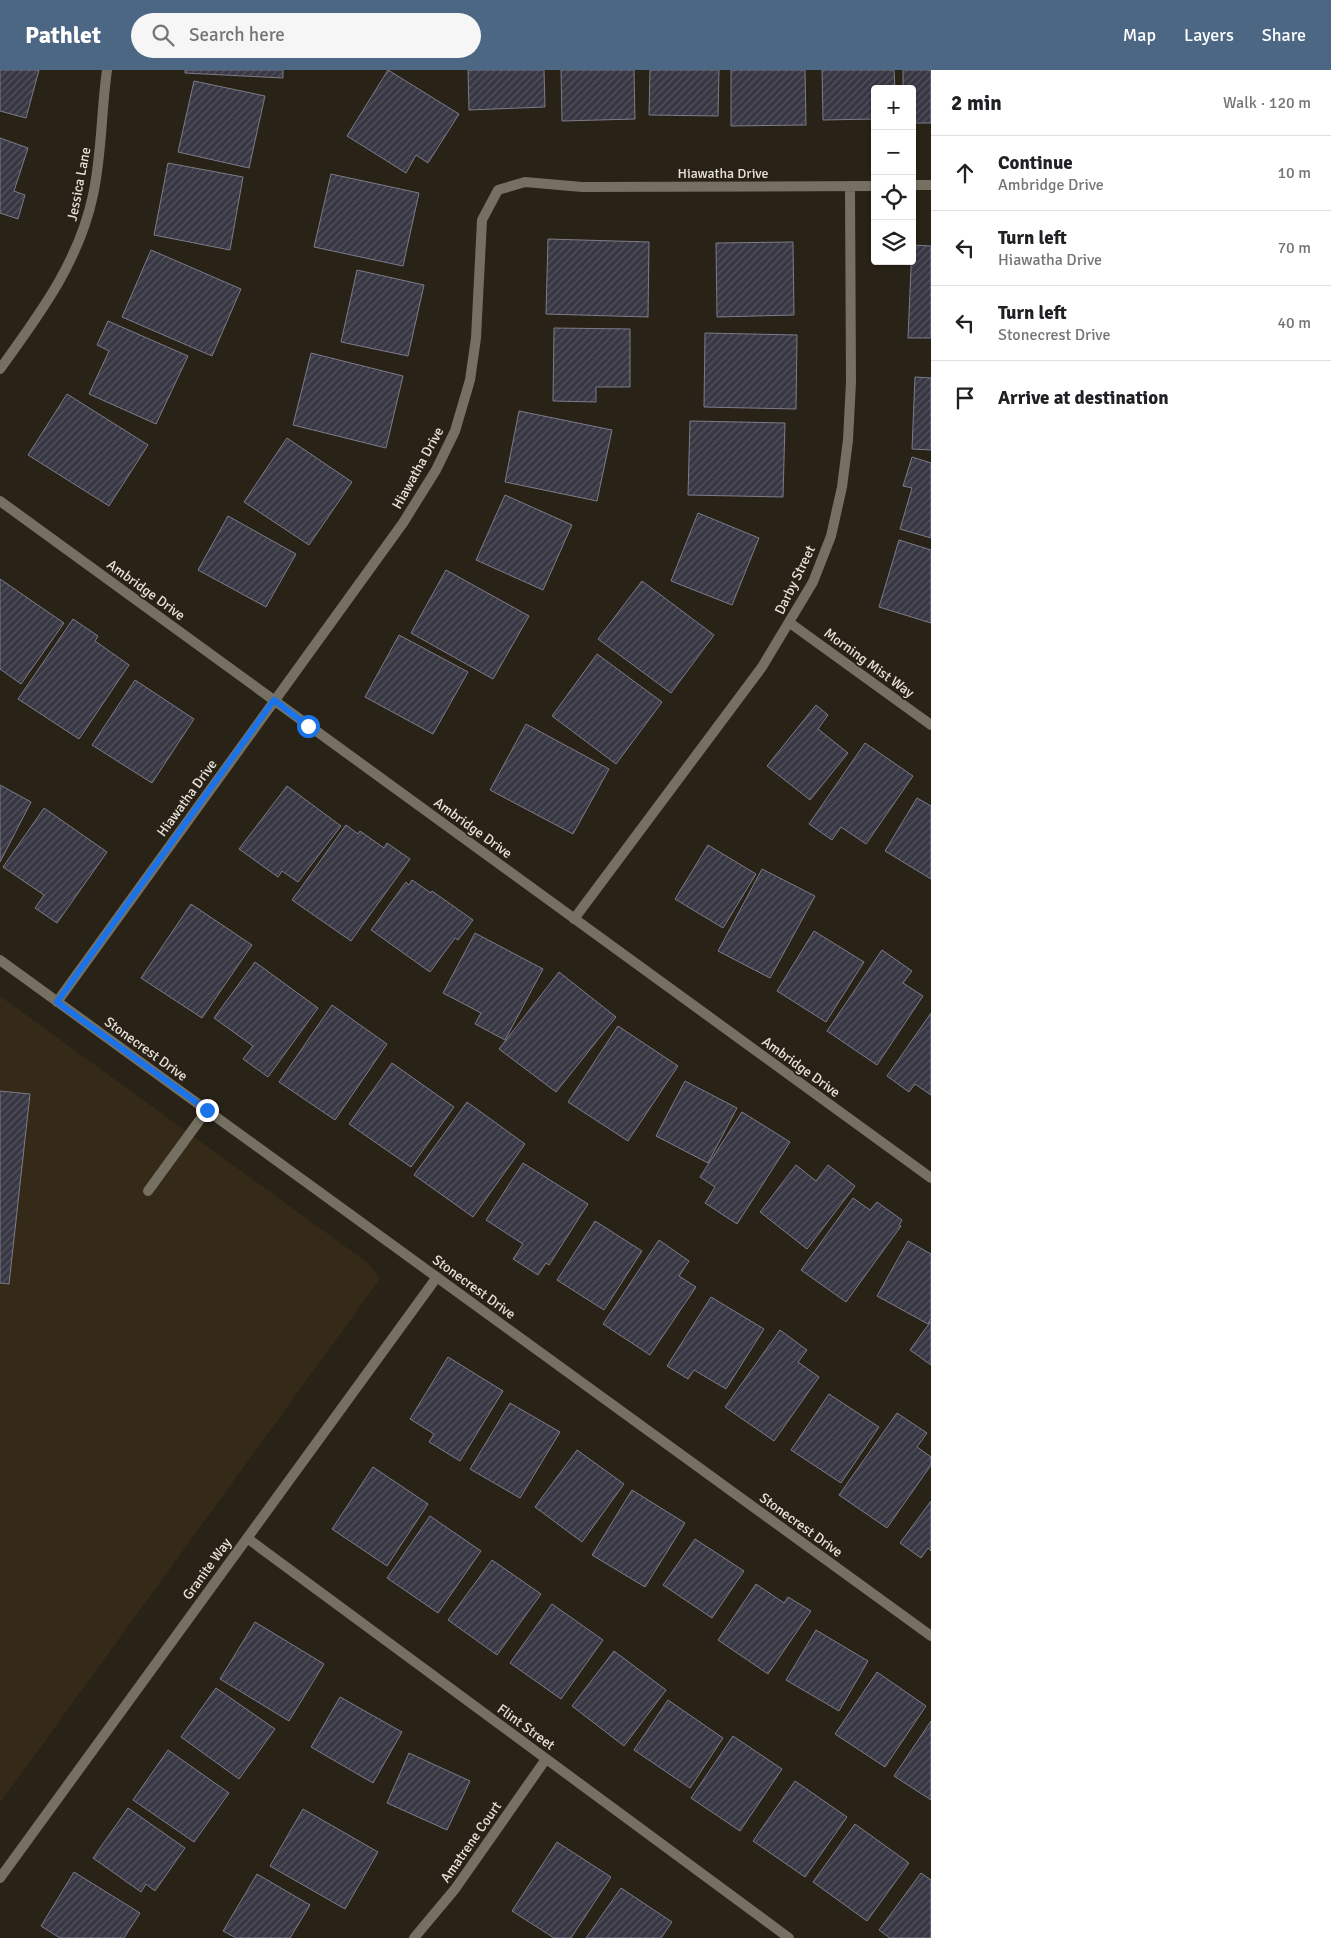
<!DOCTYPE html>
<html lang="en">
<head>
<meta charset="utf-8">
<style>
  :root { --surface:#fff; --page:#f6f6f6; --text:#202124; --muted:#757577; --line:#e0e0e0; --accent:#4c6784 }
  body { margin:0; font-family:Signika,sans-serif; background:var(--page); color:var(--text) }
  .controls { position:absolute; right:15px; top:15px; display:grid; overflow:hidden; border-radius:5px; box-shadow:0 1px 4px #0004 }
  .controls button { width:45px; height:45px; display:grid; place-items:center; padding:0; border:0; border-bottom:1px solid var(--line); background:var(--surface); color:var(--text); font:25px sans-serif }
  .stop { position:absolute; width:15px; height:15px; margin:-11px; border:4px solid #1a73e8; border-radius:50%; background:#fff }
  .stop.end { background:#1a73e8; border-color:#fff; box-shadow:0 1px 5px #0008 }
  .list { margin:0; padding:0; list-style:none }
  h2 { display:flex; justify-content:space-between; align-items:center; height:65px; margin:0; padding:0 20px; font-size:21px }
  h2 small { font-size:16px; font-weight:400; color:var(--muted) }
  .list li { display:grid; grid-template-columns:32px 1fr auto; gap:15px; align-items:center; box-sizing:border-box; height:75px; padding:0 20px; border-top:1px solid var(--line) }
  .list b { display:block; font-size:19px; white-space:nowrap }
  .list p { margin:0; font-size:16px; white-space:nowrap; color:var(--muted) }
  .list em { font-size:16px; font-style:normal; color:var(--muted) }
  .icon { flex:none; width:28px; height:28px; fill:none; stroke:currentColor; stroke-width:2; stroke-linecap:round; stroke-linejoin:round }
  .map { position:relative; flex:none; width:931px; height:1868px; overflow:hidden }
  header { display:flex; align-items:center; gap:30px; box-sizing:border-box; height:70px; padding:0 25px; background:var(--accent); color:#fff }
  header strong { font-size:24px }
  nav { display:flex; gap:28px; margin-inline-start:auto; font-size:18px }
  .search { width:350px; height:45px; background:var(--page); display:flex; align-items:center; gap:12px; box-sizing:border-box; padding:0 18px; border-radius:28px; color:var(--muted); font-size:19px }
  main { display:flex }
  aside { flex:1; background:var(--surface) }
  .map>svg:first-child { display:block }
</style>
</head>
<body>
<header>
<strong>Pathlet</strong>
<div class="search"><svg class="icon" aria-label="search" viewBox="0 0 24 24"><circle cx="10" cy="10" r="6"/><path d="M15 15l6 6"/></svg>Search here</div>
<nav><a>Map</a><a>Layers</a><a>Share</a></nav>
</header>
<main>
<div class="map">
<svg width="931" height="1868" viewBox="0 0 931 1868">
  <defs>
    <pattern id="building-hatch" width="6" height="6" patternUnits="userSpaceOnUse" patternTransform="scale(1.25)"><rect width="6" height="6" fill="#383744"/><path d="M-1 1l2-2M0 6l6-6M5 7l2-2" fill="none" stroke="#55545e"/></pattern>
  </defs>
  <rect width="100%" height="100%" fill="#292216"/>
  <!-- built -->
  <path fill="#352918" d="M 0,926 L 368,1193 L 380,1209 L 0,1733 Z"/>
  <!-- building -->
  <path fill="url(#building-hatch)" stroke="#7d7b8a" d="M 0,0 L 39,0 L 26,48 L 0,41 Z
    M 185,0 L 283,0 L 283,8 L 185,3 Z
    M 388,0 L 459,44 L 428,93 L 416,85 L 406,103 L 347,66 Z
    M 468,0 L 544,0 L 545,37 L 469,40 Z
    M 561,0 L 634,0 L 635,49 L 562,51 Z
    M 650,0 L 719,0 L 718,46 L 649,45 Z
    M 731,0 L 805,0 L 806,55 L 731,56 Z
    M 822,0 L 894,0 L 895,19 L 875,19 L 875,49 L 823,50 Z
    M 903,0 L 931,0 L 931,53 L 912,53 L 912,19 L 903,19 Z
    M 194,11 L 265,26 L 249,98 L 178,82 Z
    M 0,68 L 28,78 L 14,121 L 25,125 L 18,149 L 0,143 Z
    M 168,93 L 243,107 L 230,180 L 154,165 Z
    M 331,104 L 419,123 L 403,196 L 314,177 Z
    M 548,169 L 649,172 L 648,247 L 546,244 Z
    M 793,172 L 794,245 L 717,247 L 716,173 Z
    M 912,175 L 931,176 L 931,268 L 908,268 Z
    M 151,180 L 241,219 L 212,286 L 122,247 Z
    M 357,200 L 424,215 L 408,286 L 341,272 Z
    M 108,251 L 188,286 L 156,354 L 89,324 L 109,281 L 97,275 Z
    M 554,258 L 630,259 L 630,317 L 596,317 L 596,332 L 553,331 Z
    M 705,263 L 797,265 L 796,339 L 704,337 Z
    M 311,283 L 403,306 L 386,378 L 293,355 Z
    M 915,307 L 931,308 L 931,380 L 912,379 Z
    M 67,324 L 148,375 L 109,436 L 28,385 Z
    M 519,341 L 612,360 L 597,431 L 505,412 Z
    M 690,351 L 785,353 L 783,427 L 688,425 Z
    M 287,368 L 352,412 L 309,475 L 244,432 Z
    M 912,387 L 931,393 L 931,468 L 900,459 L 912,418 L 903,416 Z
    M 505,425 L 572,455 L 543,520 L 476,490 Z
    M 698,443 L 759,468 L 732,535 L 671,511 Z
    M 228,446 L 296,484 L 266,537 L 198,500 Z
    M 899,470 L 931,480 L 931,553 L 879,537 Z
    M 446,500 L 529,546 L 493,609 L 411,563 Z
    M 0,509 L 64,553 L 21,614 L 0,599 Z
    M 642,511 L 714,565 L 671,623 L 598,569 Z
    M 73,549 L 98,566 L 95,571 L 129,595 L 79,669 L 18,629 Z
    M 399,565 L 468,602 L 433,664 L 365,627 Z
    M 597,584 L 662,632 L 616,694 L 552,646 Z
    M 135,610 L 194,649 L 152,713 L 92,675 Z
    M 816,635 L 828,645 L 818,659 L 848,683 L 810,730 L 767,696 Z
    M 526,654 L 609,699 L 573,764 L 490,720 Z
    M 865,673 L 913,706 L 866,774 L 841,757 L 832,770 L 809,754 Z
    M 0,715 L 31,732 L 0,792 Z
    M 287,716 L 341,756 L 298,812 L 282,801 L 278,807 L 239,779 Z
    M 917,728 L 931,736 L 931,809 L 885,781 Z
    M 44,738 L 107,782 L 57,853 L 35,838 L 44,825 L 3,797 Z
    M 346,755 L 358,764 L 360,761 L 384,778 L 387,773 L 410,789 L 351,871 L 292,830 Z
    M 708,775 L 756,804 L 723,858 L 675,829 Z
    M 762,799 L 815,826 L 770,908 L 718,881 Z
    M 412,810 L 431,823 L 432,821 L 473,850 L 458,870 L 455,868 L 430,902 L 371,860 L 406,812 L 409,815 Z
    M 191,834 L 252,875 L 202,948 L 141,908 Z
    M 814,861 L 864,892 L 826,952 L 777,921 Z
    M 475,863 L 543,899 L 505,970 L 475,954 L 481,943 L 443,923 Z
    M 882,880 L 912,901 L 903,913 L 923,926 L 877,995 L 827,961 Z
    M 255,892 L 318,938 L 268,1007 L 243,989 L 253,976 L 214,948 Z
    M 559,902 L 616,947 L 556,1022 L 499,979 Z
    M 332,935 L 387,974 L 335,1050 L 279,1012 Z
    M 931,943 L 931,1025 L 915,1014 L 909,1022 L 887,1006 Z
    M 618,956 L 678,996 L 628,1071 L 568,1032 Z
    M 392,993 L 454,1037 L 411,1097 L 349,1054 Z
    M 685,1011 L 737,1038 L 708,1093 L 656,1066 Z
    M 0,1021 L 30,1024 L 9,1214 L 0,1213 Z
    M 467,1032 L 525,1074 L 473,1147 L 414,1105 Z
    M 742,1042 L 790,1072 L 737,1154 L 705,1133 L 715,1117 L 700,1107 Z
    M 523,1093 L 588,1134 L 549,1195 L 546,1193 L 538,1205 L 513,1189 L 523,1174 L 486,1150 Z
    M 796,1095 L 816,1111 L 828,1095 L 855,1116 L 807,1179 L 760,1142 Z
    M 853,1128 L 870,1140 L 877,1132 L 902,1150 L 899,1155 L 901,1156 L 846,1232 L 801,1200 Z
    M 595,1151 L 642,1181 L 604,1240 L 557,1210 Z
    M 659,1170 L 689,1191 L 679,1206 L 696,1217 L 650,1285 L 603,1254 Z
    M 908,1171 L 931,1184 L 931,1248 L 928,1254 L 877,1226 Z
    M 711,1227 L 764,1259 L 726,1319 L 694,1300 L 688,1309 L 667,1296 Z
    M 931,1251 L 931,1295 L 910,1280 Z
    M 780,1260 L 807,1280 L 798,1292 L 819,1307 L 774,1371 L 725,1337 Z
    M 448,1287 L 503,1321 L 460,1391 L 429,1372 L 434,1364 L 410,1349 Z
    M 829,1324 L 879,1357 L 841,1413 L 791,1380 Z
    M 510,1333 L 560,1362 L 520,1428 L 470,1399 Z
    M 897,1343 L 927,1363 L 917,1377 L 931,1387 L 931,1395 L 887,1458 L 839,1425 Z
    M 577,1380 L 624,1414 L 582,1472 L 535,1437 Z
    M 373,1397 L 428,1434 L 387,1496 L 332,1459 Z
    M 632,1420 L 685,1453 L 645,1517 L 592,1485 Z
    M 931,1431 L 931,1481 L 928,1478 L 921,1488 L 900,1473 Z
    M 430,1446 L 481,1481 L 438,1543 L 387,1508 Z
    M 695,1469 L 744,1501 L 712,1548 L 663,1515 Z
    M 492,1490 L 541,1524 L 497,1585 L 448,1550 Z
    M 756,1514 L 784,1533 L 788,1527 L 811,1541 L 768,1604 L 718,1570 Z
    M 552,1534 L 603,1570 L 561,1629 L 510,1593 Z
    M 255,1552 L 324,1594 L 289,1651 L 220,1609 Z
    M 816,1560 L 868,1591 L 839,1641 L 786,1610 Z
    M 614,1581 L 666,1620 L 624,1676 L 572,1636 Z
    M 877,1602 L 926,1636 L 885,1697 L 835,1664 Z
    M 216,1618 L 275,1659 L 239,1709 L 181,1667 Z
    M 340,1627 L 402,1662 L 373,1713 L 311,1677 Z
    M 668,1630 L 723,1668 L 690,1718 L 634,1680 Z
    M 931,1651 L 931,1730 L 894,1706 Z
    M 733,1666 L 782,1699 L 740,1761 L 691,1728 Z
    M 168,1680 L 229,1723 L 194,1772 L 133,1730 Z
    M 409,1683 L 470,1711 L 447,1760 L 387,1733 Z
    M 795,1711 L 847,1747 L 805,1807 L 753,1771 Z
    M 128,1738 L 185,1778 L 155,1821 L 146,1814 L 141,1822 L 93,1788 Z
    M 303,1739 L 378,1782 L 345,1839 L 270,1796 Z
    M 855,1754 L 909,1793 L 867,1851 L 813,1812 Z
    M 557,1772 L 611,1807 L 571,1868 L 554,1868 L 512,1841 Z
    M 74,1802 L 140,1843 L 124,1868 L 60,1868 L 41,1856 Z
    M 921,1803 L 931,1810 L 931,1868 L 890,1868 L 879,1860 Z
    M 257,1804 L 310,1835 L 290,1868 L 236,1868 L 223,1861 Z
    M 621,1818 L 672,1852 L 661,1868 L 586,1868 Z"/>
  <g fill="none" stroke-linecap="round" stroke-linejoin="round">
    <!-- service -->
    <path stroke="#767062" stroke-width="10" d="M 148,1121 L 207,1040"/>
    <!-- minor -->
    <path stroke="#767062" stroke-width="10" d="M 912,115 L 931,115
      M 0,299 C 39,245 79,192 93,125 C 102,84 101,42 107,0
      M 0,431 L 931,1108
      M 790,553 L 931,655
      M 574,849 L 762,597 L 813,512 L 831,466 L 842,417 L 848,370 L 851,312 L 850,116
      M 0,890 L 931,1566
      M 57,932 L 403,453 L 436,400 L 455,361 L 470,310 L 476,268 L 482,150 L 498,120 L 525,112 L 582,117 L 875,116
      M 247,1468 L 789,1868
      M 0,1808 L 437,1207
      M 414,1868 L 455,1819 L 546,1689"/>
  </g>
  <g fill="none" stroke-linecap="round" stroke-linejoin="round">
    <!-- route -->
    <path stroke="#1a73e8" stroke-width="6" d="M 207,1040 L 57,932 L 274,630 L 308,656"/>
  </g>
  <g text-anchor="middle" dominant-baseline="central" stroke-width="4" stroke-linejoin="round" paint-order="stroke">
    <!-- street labels -->
    <g font-size="14" fill="#e7e2da" stroke="#292216">
      <text x="723" y="103">Hiawatha Drive</text>
      <text transform="translate(79 114) rotate(-79)">Jessica Lane</text>
      <text transform="translate(418 398) rotate(-61)">Hiawatha Drive</text>
      <text transform="translate(795 510) rotate(-64)">Darby Street</text>
      <text transform="translate(146 520) rotate(36)">Ambridge Drive</text>
      <text transform="translate(869 593) rotate(36)">Morning Mist Way</text>
      <text transform="translate(187 728) rotate(-54)">Hiawatha Drive</text>
      <text transform="translate(473 758) rotate(36)">Ambridge Drive</text>
      <text transform="translate(146 979) rotate(36)">Stonecrest Drive</text>
      <text transform="translate(801 997) rotate(36)">Ambridge Drive</text>
      <text transform="translate(474 1217) rotate(36)">Stonecrest Drive</text>
      <text transform="translate(801 1455) rotate(36)">Stonecrest Drive</text>
      <text transform="translate(207 1499) rotate(-54)">Granite Way</text>
      <text transform="translate(526 1657) rotate(36)">Flint Street</text>
      <text transform="translate(471 1772) rotate(-55)">Amatrene Court</text>
    </g>
  </g>
</svg>
<div class="controls">
<button>+</button>
<button>−</button>
<button><svg class="icon" aria-label="locate" viewBox="0 0 24 24"><circle cx="12" cy="12" r="6"/><path d="M12 2v4M12 18v4M2 12h4M18 12h4"/></svg></button>
<button><svg class="icon" aria-label="layers" viewBox="0 0 24 24"><path d="M12 4l9 5-9 5-9-5zM3 14l9 5 9-5"/></svg></button>
</div>
<div class="stop" style="left:308px;top:656px"></div>
<div class="stop end" style="left:207px;top:1040px"></div>
</div>
<aside>
<h2>2 min<small>Walk · 120 m</small></h2>
<ul class="list">
<li><svg class="icon" aria-label="ahead" viewBox="0 0 24 24"><path d="M12 20V5M6 11l6-6 6 6"/></svg><div><b>Continue</b><p>Ambridge Drive</p></div><em>10 m</em></li>
<li><svg class="icon" aria-label="left" viewBox="0 0 24 24"><path d="M17 20v-9H6M10 6l-5 5 5 5"/></svg><div><b>Turn left</b><p>Hiawatha Drive</p></div><em>70 m</em></li>
<li><svg class="icon" aria-label="left" viewBox="0 0 24 24"><path d="M17 20v-9H6M10 6l-5 5 5 5"/></svg><div><b>Turn left</b><p>Stonecrest Drive</p></div><em>40 m</em></li>
<li><svg class="icon" aria-label="arrive" viewBox="0 0 24 24"><path d="M6 21V4h12l-3 4 3 4H6"/></svg><div><b>Arrive at destination</b></div></li>
</ul>
</aside>
</main>
</body>
</html>
